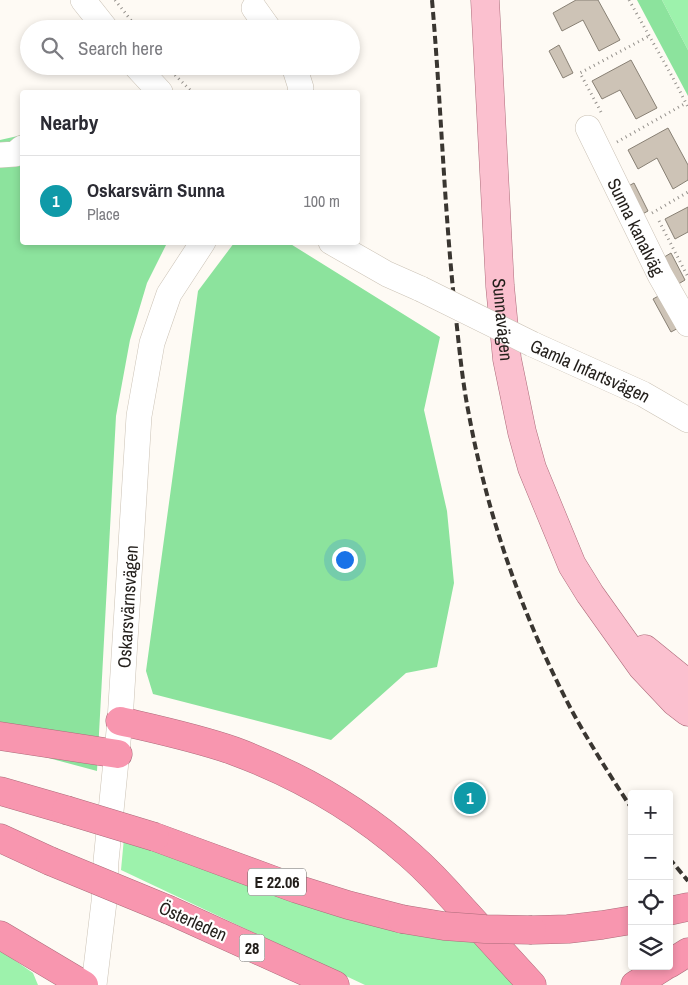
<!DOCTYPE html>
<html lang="en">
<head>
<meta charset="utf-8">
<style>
  :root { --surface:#fff; --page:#f7f7f7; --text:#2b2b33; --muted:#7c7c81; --line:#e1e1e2; --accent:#1a73e8 }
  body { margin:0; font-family:"Archivo Narrow",sans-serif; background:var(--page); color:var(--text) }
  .controls { position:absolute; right:15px; bottom:15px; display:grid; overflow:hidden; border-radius:5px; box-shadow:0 2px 8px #0003 }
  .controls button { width:45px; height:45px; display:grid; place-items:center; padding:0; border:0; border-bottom:1px solid var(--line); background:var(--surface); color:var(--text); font:25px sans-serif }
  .you { position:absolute; left:344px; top:559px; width:18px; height:18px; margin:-12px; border:4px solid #fff; border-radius:50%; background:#1a73e8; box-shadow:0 0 0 8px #1a73e833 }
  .badge { display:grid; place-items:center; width:32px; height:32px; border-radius:50%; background:var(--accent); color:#fff; font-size:16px; font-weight:700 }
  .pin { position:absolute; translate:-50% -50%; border:2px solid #fff; box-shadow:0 1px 5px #0006 }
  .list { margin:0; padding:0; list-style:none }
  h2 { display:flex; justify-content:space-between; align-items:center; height:65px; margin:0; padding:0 20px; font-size:21px }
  h2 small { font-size:16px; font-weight:400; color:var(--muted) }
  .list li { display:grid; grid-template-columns:32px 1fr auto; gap:15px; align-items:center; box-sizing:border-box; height:90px; padding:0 20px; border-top:1px solid var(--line) }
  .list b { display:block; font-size:19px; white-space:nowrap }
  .list p { margin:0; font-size:16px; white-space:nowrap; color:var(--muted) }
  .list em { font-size:16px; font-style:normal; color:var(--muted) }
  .icon { flex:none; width:28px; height:28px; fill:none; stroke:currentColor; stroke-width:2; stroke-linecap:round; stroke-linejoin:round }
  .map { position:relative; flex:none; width:688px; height:985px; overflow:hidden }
  .search { position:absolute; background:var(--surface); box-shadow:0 2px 8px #0003; left:20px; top:20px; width:340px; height:55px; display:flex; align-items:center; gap:12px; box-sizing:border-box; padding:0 18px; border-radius:28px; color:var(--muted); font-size:19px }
  .panel { position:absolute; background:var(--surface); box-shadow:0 2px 8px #0003; left:20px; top:90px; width:340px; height:155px; border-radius:5px }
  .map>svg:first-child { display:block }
</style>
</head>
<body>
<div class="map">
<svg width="688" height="985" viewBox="0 0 688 985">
  <rect width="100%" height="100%" fill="#fefaf4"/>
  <!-- green -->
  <path fill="#9df2ac" d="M 662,0 L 688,0 L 688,50 Z
    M 124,838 L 474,940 L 519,985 L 365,985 L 121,870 Z
    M 0,950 L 33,973 L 38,985 L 0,985 Z"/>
  <!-- forest -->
  <path fill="#8ce39d" d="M 637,0 L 662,0 L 688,50 L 688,96 Z
    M 22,135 L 22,242 L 167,243 L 147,283 L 130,340 L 116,416 L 97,771 L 0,745 L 0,140 Z
    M 234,243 L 289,243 L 440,337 L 424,410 L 447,511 L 454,583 L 437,667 L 406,673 L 331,740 L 153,694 L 146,671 L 198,291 Z"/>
  <!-- building -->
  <path fill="#cdc3b6" stroke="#888074" d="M 576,0 L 598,0 L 620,40 L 599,51 L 583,20 L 562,31 L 553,13 Z
    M 559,45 L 573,73 L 563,78 L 549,51 Z
    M 631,60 L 657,108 L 636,119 L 620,90 L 602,99 L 592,81 Z
    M 668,128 L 688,165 L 688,180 L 673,189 L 657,158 L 638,169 L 628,150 Z
    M 634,183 L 648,211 L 637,217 L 623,189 Z
    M 688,207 L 688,232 L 675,239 L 665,219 Z
    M 671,253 L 685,280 L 675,286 L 661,259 Z
    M 664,293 L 682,326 L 671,332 L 653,299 Z"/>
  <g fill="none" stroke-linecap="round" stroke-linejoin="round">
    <defs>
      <g id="minor">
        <path d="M 83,0 L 106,29"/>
        <path d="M 254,8 L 269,29"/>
        <path d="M 136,66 L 160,92"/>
        <path d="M 294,66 L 301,88 L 300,92"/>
        <path id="s1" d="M 588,128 L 660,275 L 688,324"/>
        <path d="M 0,155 L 15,154 L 22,148"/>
        <path d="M 331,242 L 387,274 L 421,289"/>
        <path id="s2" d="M 532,344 L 643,394 L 688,420"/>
        <path id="s3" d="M 94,985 L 104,902 L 106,861 L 120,721 L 139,416 L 152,343 L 169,294 L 203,242"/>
      </g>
      <g id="major">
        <path id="s4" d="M 485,0 L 500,286 L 507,359 L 522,432 L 532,468 L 572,565 L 590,594 L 642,667 L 675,702 L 688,712"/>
        <path d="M 645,649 L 688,684"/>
      </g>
      <path id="highway" d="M 120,721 C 159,730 197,738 234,751 C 299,775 358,809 410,855 C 427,870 443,887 458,904 C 483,931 507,958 532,985
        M 0,736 L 118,754
        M 0,791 L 66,810
        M 155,837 L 297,889 L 348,905 L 402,919
        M 0,838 L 50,861
        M 169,910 L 335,985
        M 669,911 L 688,907
        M 532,930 L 568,929 L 602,925 L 632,920
        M 0,935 L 84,985
        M 669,964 L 688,952
        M 635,985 L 665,966"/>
    </defs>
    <!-- minor casing -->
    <use href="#minor" stroke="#cbc2b5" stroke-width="26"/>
    <!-- major casing -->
    <use href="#major" stroke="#ad6c7b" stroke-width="29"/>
    <!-- highway casing -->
    <use href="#highway" stroke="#ad6c7b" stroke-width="29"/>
    <!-- path -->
    <path stroke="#95918c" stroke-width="3" stroke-dasharray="1 4" stroke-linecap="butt" d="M 115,0 L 138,29
      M 629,0 L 673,78 L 688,107
      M 175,75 L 192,92
      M 601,112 L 580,73 L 649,36
      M 617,142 L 686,103
      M 652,213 L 688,192
      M 659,221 L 688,277"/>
    <!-- minor -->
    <use href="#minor" stroke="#fff" stroke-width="25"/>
    <!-- major -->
    <use href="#major" stroke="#fbc0cf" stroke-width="28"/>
    <!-- highway -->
    <use href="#highway" stroke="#f896af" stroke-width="28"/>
    <!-- rail -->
    <path stroke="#3a3631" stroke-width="4" stroke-dasharray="8 4" stroke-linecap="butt" d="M 432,0 C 441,103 444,206 455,309 C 459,345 462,380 469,415 C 488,518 523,618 572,711 C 590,744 611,777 632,809
      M 669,858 L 688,881"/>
    <defs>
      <path id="minor-bridge" d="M 421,289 L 532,344"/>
      <path id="highway-bridge" d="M 66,810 L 155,837
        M 50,861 L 169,910
        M 402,919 L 444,926 L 485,929 L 532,930"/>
    </defs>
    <!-- minor-bridge casing -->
    <use href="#minor-bridge" stroke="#cbc2b5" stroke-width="26" stroke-linecap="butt"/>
    <!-- highway-bridge casing -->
    <use href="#highway-bridge" stroke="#ad6c7b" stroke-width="29" stroke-linecap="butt"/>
    <!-- minor-bridge -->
    <use href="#minor-bridge" stroke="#fff" stroke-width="25"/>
    <!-- highway-bridge -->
    <use href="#highway-bridge" stroke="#f896af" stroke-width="28"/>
  </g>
  <g text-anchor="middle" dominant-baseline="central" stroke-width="4.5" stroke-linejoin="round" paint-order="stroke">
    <!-- shield labels -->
    <g fill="#fff" stroke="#64625f" stroke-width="1">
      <rect x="248" y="868.5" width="58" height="27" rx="4"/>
      <rect x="239.5" y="934.5" width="25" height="27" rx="4"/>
    </g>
    <g font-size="16" font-weight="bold" fill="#221e1a">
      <text x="277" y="882">E 22.06</text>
      <text x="252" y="948">28</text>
    </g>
    <!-- street labels -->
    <g font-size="18" fill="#221e1a" stroke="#fff">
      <text stroke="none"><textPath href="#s1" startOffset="110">Sunna kanalväg</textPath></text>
      <text stroke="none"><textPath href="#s4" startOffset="320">Sunnavägen</textPath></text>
      <text stroke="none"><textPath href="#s2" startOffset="64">Gamla Infartsvägen</textPath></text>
      <text stroke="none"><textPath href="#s3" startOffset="380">Oskarsvärnsvägen</textPath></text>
      <text transform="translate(193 921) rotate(24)">Österleden</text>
    </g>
  </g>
</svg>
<div class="controls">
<button>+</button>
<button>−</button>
<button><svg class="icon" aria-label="locate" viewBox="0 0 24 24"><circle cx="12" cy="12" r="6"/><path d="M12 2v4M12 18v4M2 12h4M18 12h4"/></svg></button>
<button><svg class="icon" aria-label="layers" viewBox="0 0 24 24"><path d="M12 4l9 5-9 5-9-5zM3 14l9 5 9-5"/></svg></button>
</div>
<div class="you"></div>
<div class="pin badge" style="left:470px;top:798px;background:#0f9aa8">1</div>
<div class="search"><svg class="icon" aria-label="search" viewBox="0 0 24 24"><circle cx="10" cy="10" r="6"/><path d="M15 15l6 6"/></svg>Search here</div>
<section class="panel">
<h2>Nearby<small></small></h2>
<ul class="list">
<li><span class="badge" style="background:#0f9aa8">1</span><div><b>Oskarsvärn Sunna</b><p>Place</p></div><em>100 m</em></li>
</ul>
</section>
</div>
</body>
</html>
